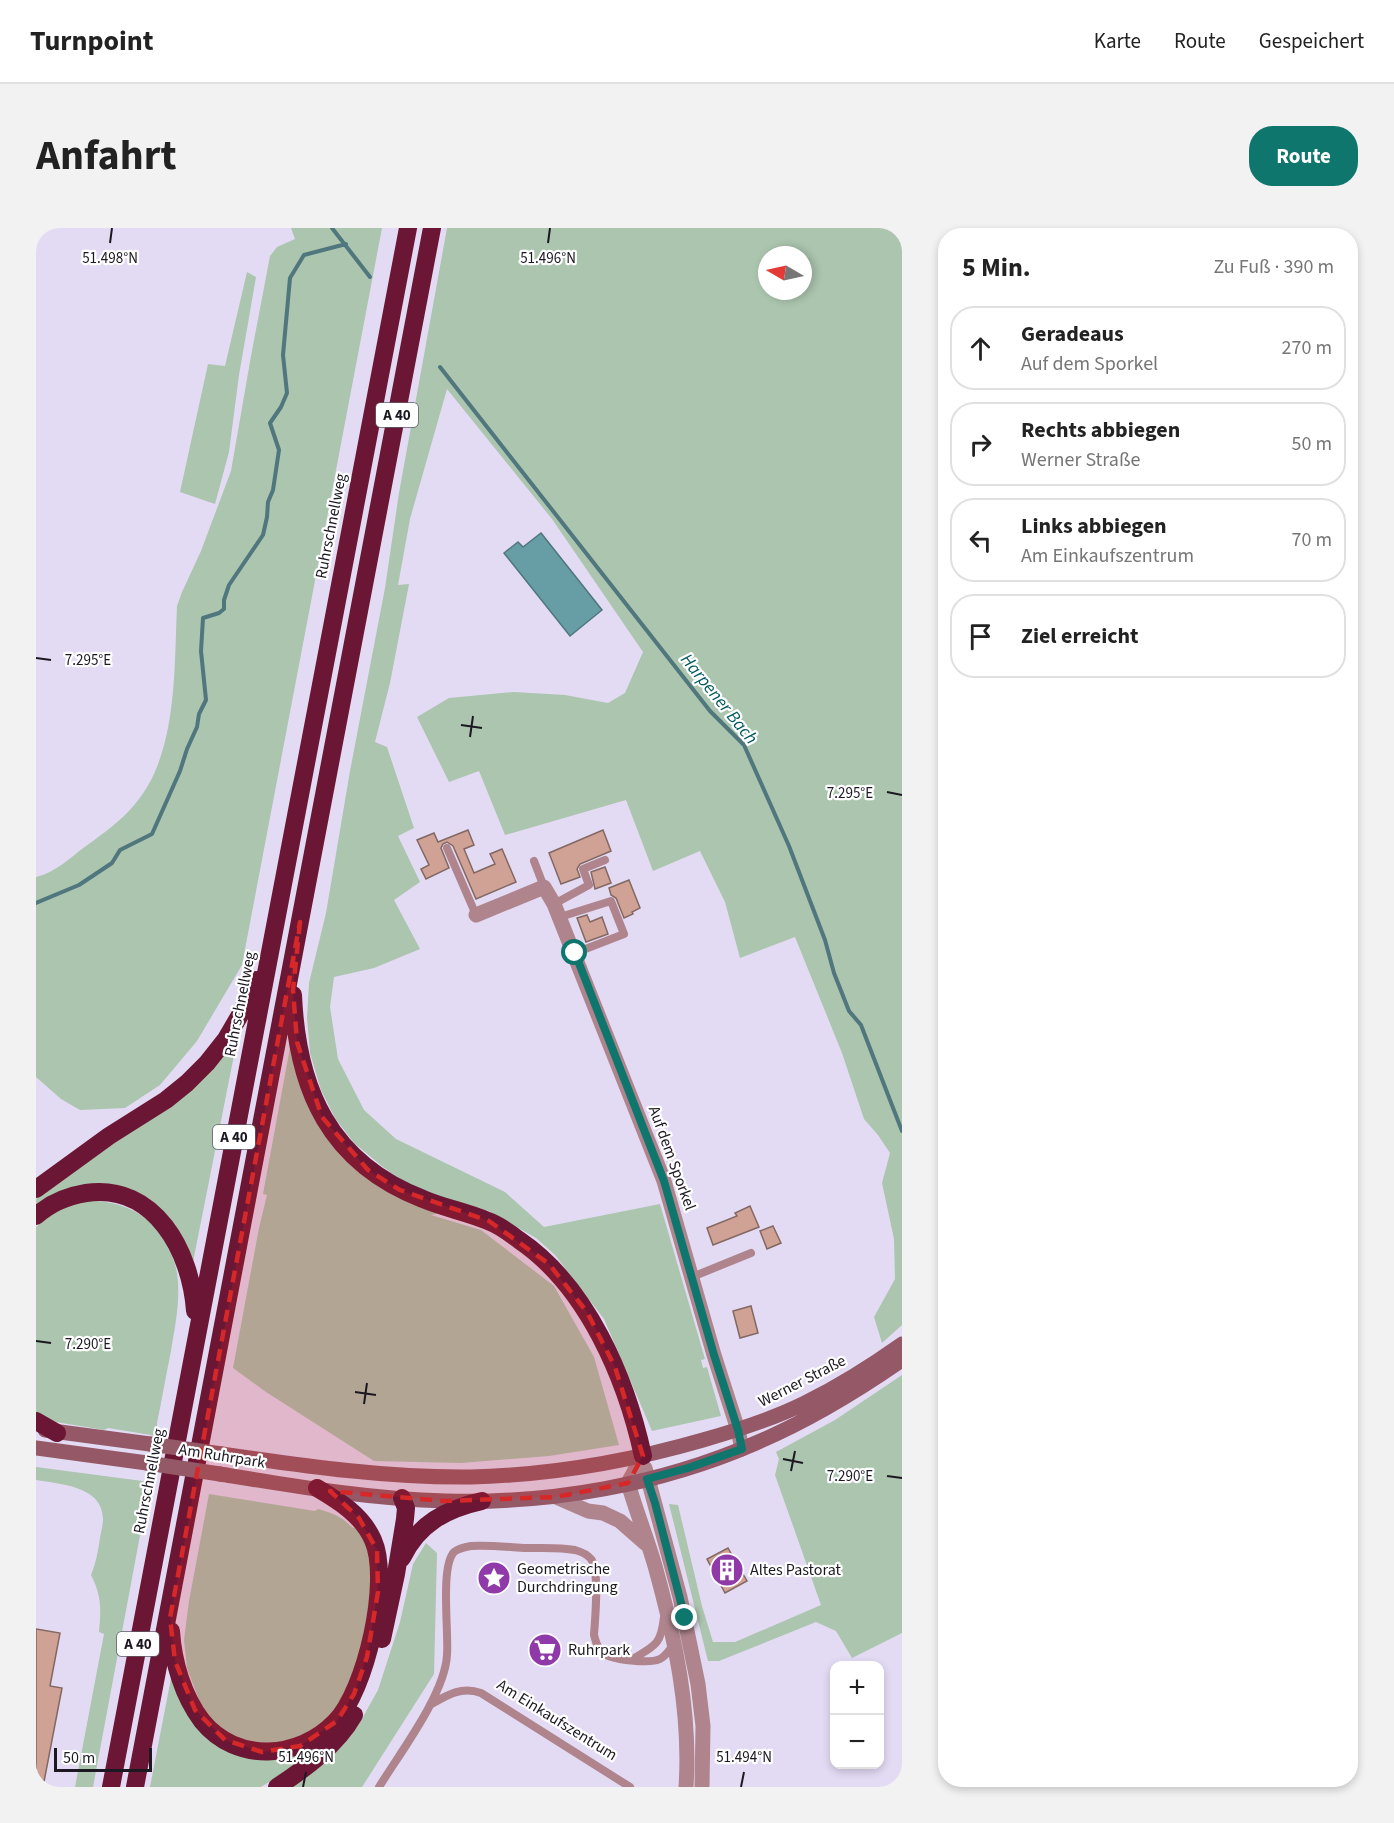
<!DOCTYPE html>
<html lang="de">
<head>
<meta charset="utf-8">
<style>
  :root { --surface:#fff; --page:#f2f2f2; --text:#222; --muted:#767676; --line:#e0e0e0; --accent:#0f766e }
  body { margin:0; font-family:"Source Sans 3",sans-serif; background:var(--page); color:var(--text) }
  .controls { position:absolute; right:18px; bottom:18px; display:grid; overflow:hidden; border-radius:12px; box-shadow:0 3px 9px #0003 }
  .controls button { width:54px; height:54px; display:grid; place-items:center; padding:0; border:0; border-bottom:2px solid var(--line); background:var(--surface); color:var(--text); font:30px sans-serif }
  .compass { position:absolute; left:722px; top:18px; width:54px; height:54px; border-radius:50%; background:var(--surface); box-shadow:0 3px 9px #0003; rotate:279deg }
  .scale { position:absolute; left:18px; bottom:15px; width:98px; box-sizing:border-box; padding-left:6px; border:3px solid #1b1821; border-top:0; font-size:16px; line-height:21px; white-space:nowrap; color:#1b1821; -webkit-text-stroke:4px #fff; paint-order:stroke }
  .stop { position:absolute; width:18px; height:18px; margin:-14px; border:4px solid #0f766e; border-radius:50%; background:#fff }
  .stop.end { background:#0f766e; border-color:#fff; box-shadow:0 2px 6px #0008 }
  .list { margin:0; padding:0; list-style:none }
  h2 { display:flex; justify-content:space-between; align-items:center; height:78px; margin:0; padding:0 24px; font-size:26px }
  h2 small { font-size:20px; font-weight:400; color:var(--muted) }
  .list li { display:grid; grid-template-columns:39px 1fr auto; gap:18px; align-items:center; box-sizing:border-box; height:84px; margin:0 12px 12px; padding:0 12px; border:2px solid var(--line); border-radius:24px }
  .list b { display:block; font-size:22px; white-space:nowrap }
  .list p { margin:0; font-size:20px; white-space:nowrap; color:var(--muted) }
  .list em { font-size:20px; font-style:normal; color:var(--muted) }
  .icon { flex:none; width:33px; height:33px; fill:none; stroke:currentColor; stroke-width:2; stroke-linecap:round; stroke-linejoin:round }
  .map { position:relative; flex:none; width:866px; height:1559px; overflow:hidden; border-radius:24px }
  header { display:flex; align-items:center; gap:36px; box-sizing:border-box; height:84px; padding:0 30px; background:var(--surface); border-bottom:2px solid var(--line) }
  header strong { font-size:28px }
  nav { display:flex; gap:33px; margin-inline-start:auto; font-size:21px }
  .intro { display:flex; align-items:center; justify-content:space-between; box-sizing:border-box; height:144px; padding:0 36px }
  h1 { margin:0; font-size:42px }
  .button { padding:15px 27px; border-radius:24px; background:var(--accent); color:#fff; font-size:21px; font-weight:700 }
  main { display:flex; gap:36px; padding:0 36px }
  aside { flex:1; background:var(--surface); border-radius:24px; box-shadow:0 3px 9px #0003 }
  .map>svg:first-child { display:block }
</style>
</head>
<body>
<header>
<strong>Turnpoint</strong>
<nav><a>Karte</a><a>Route</a><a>Gespeichert</a></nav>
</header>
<div class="intro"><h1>Anfahrt</h1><a class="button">Route</a></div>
<main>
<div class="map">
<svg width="866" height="1559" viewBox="0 0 866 1559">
  <rect width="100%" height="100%" fill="#e3dbf4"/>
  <!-- green -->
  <path fill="#abc5ae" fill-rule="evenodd" d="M 255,0 L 346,0 L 206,737 L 161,813 L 124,857 L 89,880 L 44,882 L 25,871 L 0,849 L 0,649 C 19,645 35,629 50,618 C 68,605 85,593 99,576 C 142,526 138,441 141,378 L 146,364 L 165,323 L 195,243 L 215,128 L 234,28 L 241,19 L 259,11 Z
    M 411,0 L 866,0 L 866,1097 L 846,1115 L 838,1089 L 859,1051 L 858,1011 L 846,955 L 854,925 L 842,907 L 828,891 L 806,825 L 759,709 L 704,730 L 689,674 L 664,623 L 617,643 L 590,572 L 469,607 L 443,543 L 413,554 L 381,489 L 413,470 L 478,464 L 529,467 L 572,475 L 589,465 L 607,424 L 516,291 L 411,161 L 374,291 L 362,357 L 373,356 L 354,455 L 339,514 L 351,519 L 378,600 L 362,608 L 384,654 L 358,672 L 384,721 L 338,740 L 298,749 L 294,779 L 302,831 L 328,882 L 360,911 L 469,964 L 508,999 L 624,976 L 669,1131 L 665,1132 L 667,1140 L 671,1139 L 685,1188 L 616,1203 L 568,1091 L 519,1027 L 500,1010 L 453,983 L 399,967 L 370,955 L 347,939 L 318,915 L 299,890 L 285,862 L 274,825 L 271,790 L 273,755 L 290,685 L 314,543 L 349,360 L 363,265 ZM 731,27 L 767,27 L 767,63 L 731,63 Z
    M 211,44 L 220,49 L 203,147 L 193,224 L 179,276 L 144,264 L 172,136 L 189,138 Z
    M 203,802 L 156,1039 L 92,962 L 0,981 L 0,971 Z
    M 255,814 L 286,899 L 405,985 L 395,987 L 445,1002 L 518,1058 L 558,1129 L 583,1217 L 513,1228 L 425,1235 L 338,1233 L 230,1164 L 197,1140 L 223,1000 L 231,967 L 227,966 Z
    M 44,972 C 80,973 107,979 127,1011 C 133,1022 139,1032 141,1045 C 145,1071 139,1098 135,1123 C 130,1147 126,1171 121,1195 L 121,1208 L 72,1200 L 68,1202 L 20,1194 L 0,1187 L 0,999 L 11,989 Z
    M 866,1147 L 866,1405 L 816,1430 L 800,1403 L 780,1394 L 683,1433 L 672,1433 L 633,1276 L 642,1277 L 666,1378 L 677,1414 L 699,1414 L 785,1377 L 739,1247 L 743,1231 L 740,1224 L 799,1192 Z
    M 0,1239 L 114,1254 L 57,1559 L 39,1559 L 68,1406 L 63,1404 C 65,1381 66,1369 55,1347 C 60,1335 62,1323 64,1310 C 65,1304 67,1297 67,1291 C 67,1258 24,1256 0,1252 Z
    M 173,1266 L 279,1283 L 282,1281 C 297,1285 306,1289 317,1300 L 322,1298 L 331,1312 L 338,1346 L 323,1433 L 301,1481 L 283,1499 L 244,1516 L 206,1513 L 190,1503 L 174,1491 L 163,1472 L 151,1440 L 148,1412 L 153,1373 Z
    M 390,1315 L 401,1325 L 398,1446 L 326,1559 L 251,1559 L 297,1528 L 323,1496 L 342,1462 L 364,1394 L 377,1336 Z
    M 136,1445 L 194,1523 L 290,1510 L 259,1538 L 225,1559 L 114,1559 Z"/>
  <!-- water -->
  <path fill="#679ea6" stroke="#50767e" stroke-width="1.5" d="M 505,305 L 566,382 L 534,408 L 468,325 L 482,314 L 487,319 Z"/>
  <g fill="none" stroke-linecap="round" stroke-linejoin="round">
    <!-- stream -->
    <path stroke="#50767e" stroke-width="4" d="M 296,0 L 334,49
      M 404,139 L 674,483 L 708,517 L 753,618 L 789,712 L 798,745 L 813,783 L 825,797 L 866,903
      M 0,675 L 43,657 L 76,635 L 84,622 L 116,606 L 144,543 L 151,521 L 161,499 L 163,486 L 170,472 L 165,423 L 167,390 L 183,385 L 188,381 L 188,372 L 193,357 L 227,307 L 231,289 L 232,274 L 237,262 L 243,222 L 234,195 L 245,179 L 251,165 L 247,127 L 254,50 L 268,27 L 310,16"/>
  </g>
  <!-- building -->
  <path fill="#d0a195" stroke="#826862" stroke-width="1.5" d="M 432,602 L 438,617 L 428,621 L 438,645 L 459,636 L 454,626 L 466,621 L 480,654 L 440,671 L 417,618 L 411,614 L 407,616 L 405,620 L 413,640 L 390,651 L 385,641 L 393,637 L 381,612 L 398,605 L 402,614 Z
    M 567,602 L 575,623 L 544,636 L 541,641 L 544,649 L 525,656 L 513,625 Z
    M 569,639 L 575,655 L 559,661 L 555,644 Z
    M 593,652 L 604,680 L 596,684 L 597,686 L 588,690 L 580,670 L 575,667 L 573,660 Z
    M 551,687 L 554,694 L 566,689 L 572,706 L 550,714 L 541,690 Z
    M 714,978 L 723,999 L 677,1017 L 671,1000 L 701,988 L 699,985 Z
    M 737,998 L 745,1015 L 731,1021 L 724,1003 Z
    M 715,1078 L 722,1105 L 704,1110 L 697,1083 Z
    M 692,1320 L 711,1353 L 689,1365 L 671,1331 Z
    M 0,1401 L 24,1405 L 14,1458 L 26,1460 L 7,1559 L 0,1559 Z"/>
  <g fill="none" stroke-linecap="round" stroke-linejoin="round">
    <!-- service -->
    <path stroke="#af848d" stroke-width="8" d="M 411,620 L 440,687
      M 498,633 L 508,659
      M 518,676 L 553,657 L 547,641 L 569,632
      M 524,689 L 575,673 L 588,706 L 539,725
      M 656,1049 L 715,1025
      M 595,1432 C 618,1418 625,1418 628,1389
      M 394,1477 C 411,1467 425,1458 445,1465 L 594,1559
      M 343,1559 C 364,1525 409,1466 411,1427 C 413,1405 404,1339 418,1324 C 423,1320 429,1319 435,1318 C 453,1317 472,1319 490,1320 C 506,1320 524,1319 539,1322 C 546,1324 551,1326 555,1331 C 564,1343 559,1391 558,1407 C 560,1414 561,1420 567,1425 C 576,1432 614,1436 624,1431 C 630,1428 633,1423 637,1417"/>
    <!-- minor -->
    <path stroke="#af848d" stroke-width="15" d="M 440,687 L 508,659 L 518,676 L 628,953 L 678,1127 L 702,1202 L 706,1221
      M 607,1228 L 592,1255 C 600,1283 611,1310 619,1338 C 639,1410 655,1484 650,1559
      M 609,1240 L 644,1369 L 662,1456 L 667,1498 L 666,1559
      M 520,1269 L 552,1283 L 567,1285 L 584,1293 L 609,1315"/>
    <!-- secondary -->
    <path stroke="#945866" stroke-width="15" d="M 9,1202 L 114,1216
      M 0,1220 L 111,1235
      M 186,1226 C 269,1238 351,1250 435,1249 C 514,1247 591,1234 667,1212 C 702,1202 737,1191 769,1175 C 803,1158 835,1138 866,1116
      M 184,1246 C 258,1258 334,1271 410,1273 C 515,1276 623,1257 720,1215 C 772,1193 820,1164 866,1132"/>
    <!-- motorway -->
    <path stroke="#6b1634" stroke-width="18" d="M 257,767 C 261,862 294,935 387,971 C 408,980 431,984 452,993 C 463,997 474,1005 483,1012 C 551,1058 590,1150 607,1228
      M 0,961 L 73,908 L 130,872 L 151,855 L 171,835 L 190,811 L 204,787 L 220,752
      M 0,988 C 14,975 32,968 50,965 C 119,955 155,1024 159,1083
      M 0,1193 L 21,1205
      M 366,1330 C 382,1296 410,1281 446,1273
      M 135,1403 C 137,1434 147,1468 166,1493 C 201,1536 263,1531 299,1494 C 330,1463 355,1352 337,1312 C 326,1287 303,1273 281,1260
      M 346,1411 L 360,1346 L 369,1291 L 370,1280 L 366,1270
      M 75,1559 L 372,0
      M 99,1559 L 396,0
      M 241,1559 C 270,1540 300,1518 318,1487"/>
    <!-- secondary-bridge -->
    <path stroke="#945866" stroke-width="15" d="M 114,1216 L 186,1226
      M 111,1235 L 184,1246"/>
  </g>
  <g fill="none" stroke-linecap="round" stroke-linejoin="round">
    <!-- route -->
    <path stroke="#0f766e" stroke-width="8" d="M 539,725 L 628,953 L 678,1127 L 702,1202 L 706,1221 L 652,1240 L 611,1251 L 619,1275 L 649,1390"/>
  </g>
  <!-- marked area -->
  <path fill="#d62828" fill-opacity="0.2" stroke="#d62828" stroke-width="4.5" stroke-dasharray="12 8" stroke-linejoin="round" d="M 264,694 L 257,762 L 261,814 L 286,889 L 332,942 L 364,962 L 453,993 L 513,1036 L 551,1084 L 579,1139 L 607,1228 L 592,1255 L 520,1269 L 408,1273 L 294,1263 L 323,1290 L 341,1322 L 342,1364 L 331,1429 L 318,1466 L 301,1493 L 264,1518 L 226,1524 L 189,1512 L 159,1482 L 139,1433 L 134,1390 Z"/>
  <!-- ticks -->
  <path fill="none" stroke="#1b1821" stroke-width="2" d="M 74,15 L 76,0M 512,15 L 514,0M 0,430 L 15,432M 425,497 L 446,500M 434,509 L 437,488M 851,564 L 866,567M 0,1113 L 15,1115M 319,1164 L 340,1167M 328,1176 L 331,1155M 747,1231 L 767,1235M 755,1243 L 759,1223M 851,1248 L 866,1250M 267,1559 L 270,1544M 705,1559 L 708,1544"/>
  <!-- icons -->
  <defs>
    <symbol id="building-disc" viewBox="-11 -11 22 22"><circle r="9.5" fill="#8f3aa8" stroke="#fff"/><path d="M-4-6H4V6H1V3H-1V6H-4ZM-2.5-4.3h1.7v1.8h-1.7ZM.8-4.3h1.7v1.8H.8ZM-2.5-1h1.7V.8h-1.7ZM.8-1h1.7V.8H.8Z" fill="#fff"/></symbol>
    <symbol id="sight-disc" viewBox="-11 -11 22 22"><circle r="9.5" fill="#8f3aa8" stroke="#fff"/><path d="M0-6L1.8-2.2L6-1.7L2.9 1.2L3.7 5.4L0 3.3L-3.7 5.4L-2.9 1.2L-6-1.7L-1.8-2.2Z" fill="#fff"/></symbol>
    <symbol id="supermarket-disc" viewBox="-11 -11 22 22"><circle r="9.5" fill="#8f3aa8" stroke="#fff"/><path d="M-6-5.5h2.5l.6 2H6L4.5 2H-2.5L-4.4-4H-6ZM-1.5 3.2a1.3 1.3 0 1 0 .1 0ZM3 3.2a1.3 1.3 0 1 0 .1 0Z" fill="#fff"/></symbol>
  </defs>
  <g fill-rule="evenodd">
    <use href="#building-disc" x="672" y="1323" width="38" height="38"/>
    <use href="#sight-disc" x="439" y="1331" width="38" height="38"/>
    <use href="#supermarket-disc" x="490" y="1403" width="38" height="38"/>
  </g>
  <g text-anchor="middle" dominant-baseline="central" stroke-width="4.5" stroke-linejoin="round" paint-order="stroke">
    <!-- shield labels -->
    <g fill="#fff" stroke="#5f5d64" stroke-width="1.5">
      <rect x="340" y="175" width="42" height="24" rx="4.5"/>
      <rect x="177" y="897" width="42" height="24" rx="4.5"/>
      <rect x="81" y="1404" width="42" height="24" rx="4.5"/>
    </g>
    <g font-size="15" font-weight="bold" fill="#1b1821">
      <text x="361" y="187">A 40</text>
      <text x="198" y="909">A 40</text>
      <text x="102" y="1416">A 40</text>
    </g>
    <!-- street labels -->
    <g font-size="16" fill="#1b1821" stroke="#fff">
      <text transform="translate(295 298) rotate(-79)">Ruhrschnellweg</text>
      <text transform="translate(204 776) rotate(-79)">Ruhrschnellweg</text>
      <text transform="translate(636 930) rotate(70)">Auf dem Sporkel</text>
      <text transform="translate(766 1153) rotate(-27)">Werner Straße</text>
      <text transform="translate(186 1228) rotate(9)">Am Ruhrpark</text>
      <text transform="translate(113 1253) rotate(-79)">Ruhrschnellweg</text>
      <text transform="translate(521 1492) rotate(32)">Am Einkaufszentrum</text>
    </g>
    <!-- poi labels -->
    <g font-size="16" fill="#1b1821" stroke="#fff" text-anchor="start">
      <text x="481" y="1341">Geometrische<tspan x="481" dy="18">Durchdringung</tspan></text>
      <text x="714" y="1342">Altes Pastorat</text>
      <text x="532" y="1422">Ruhrpark</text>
    </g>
    <!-- water labels -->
    <g font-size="18" font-style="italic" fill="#005760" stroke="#fff">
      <text transform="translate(683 471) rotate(51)">Harpener Bach</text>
    </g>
  </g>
  <g font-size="15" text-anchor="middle" fill="#1b1821" stroke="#fff" stroke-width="4.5" stroke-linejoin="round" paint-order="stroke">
    <text x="74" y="35">51.498°N</text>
    <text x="512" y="35">51.496°N</text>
    <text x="52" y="437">7.295°E</text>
    <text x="814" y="570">7.295°E</text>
    <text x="52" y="1121">7.290°E</text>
    <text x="814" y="1253">7.290°E</text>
    <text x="270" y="1534">51.496°N</text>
    <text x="708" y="1534">51.494°N</text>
  </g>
</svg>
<div class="controls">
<button>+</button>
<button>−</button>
</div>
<svg class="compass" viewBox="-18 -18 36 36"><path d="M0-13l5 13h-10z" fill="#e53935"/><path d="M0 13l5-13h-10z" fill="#767676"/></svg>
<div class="scale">50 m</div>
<div class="stop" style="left:539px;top:725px"></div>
<div class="stop end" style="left:649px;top:1390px"></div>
</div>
<aside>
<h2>5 Min.<small>Zu Fuß · 390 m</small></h2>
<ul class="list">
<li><svg class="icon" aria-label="ahead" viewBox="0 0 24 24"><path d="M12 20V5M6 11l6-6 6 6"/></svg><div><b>Geradeaus</b><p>Auf dem Sporkel</p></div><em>270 m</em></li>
<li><svg class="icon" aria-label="right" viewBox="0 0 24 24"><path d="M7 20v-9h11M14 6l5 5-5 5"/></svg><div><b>Rechts abbiegen</b><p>Werner Straße</p></div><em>50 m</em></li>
<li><svg class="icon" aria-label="left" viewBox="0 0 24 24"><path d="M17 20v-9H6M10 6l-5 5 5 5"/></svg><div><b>Links abbiegen</b><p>Am Einkaufszentrum</p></div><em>70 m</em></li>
<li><svg class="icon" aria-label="arrive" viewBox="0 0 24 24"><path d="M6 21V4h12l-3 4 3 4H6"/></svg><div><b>Ziel erreicht</b></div></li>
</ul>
</aside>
</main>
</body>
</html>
